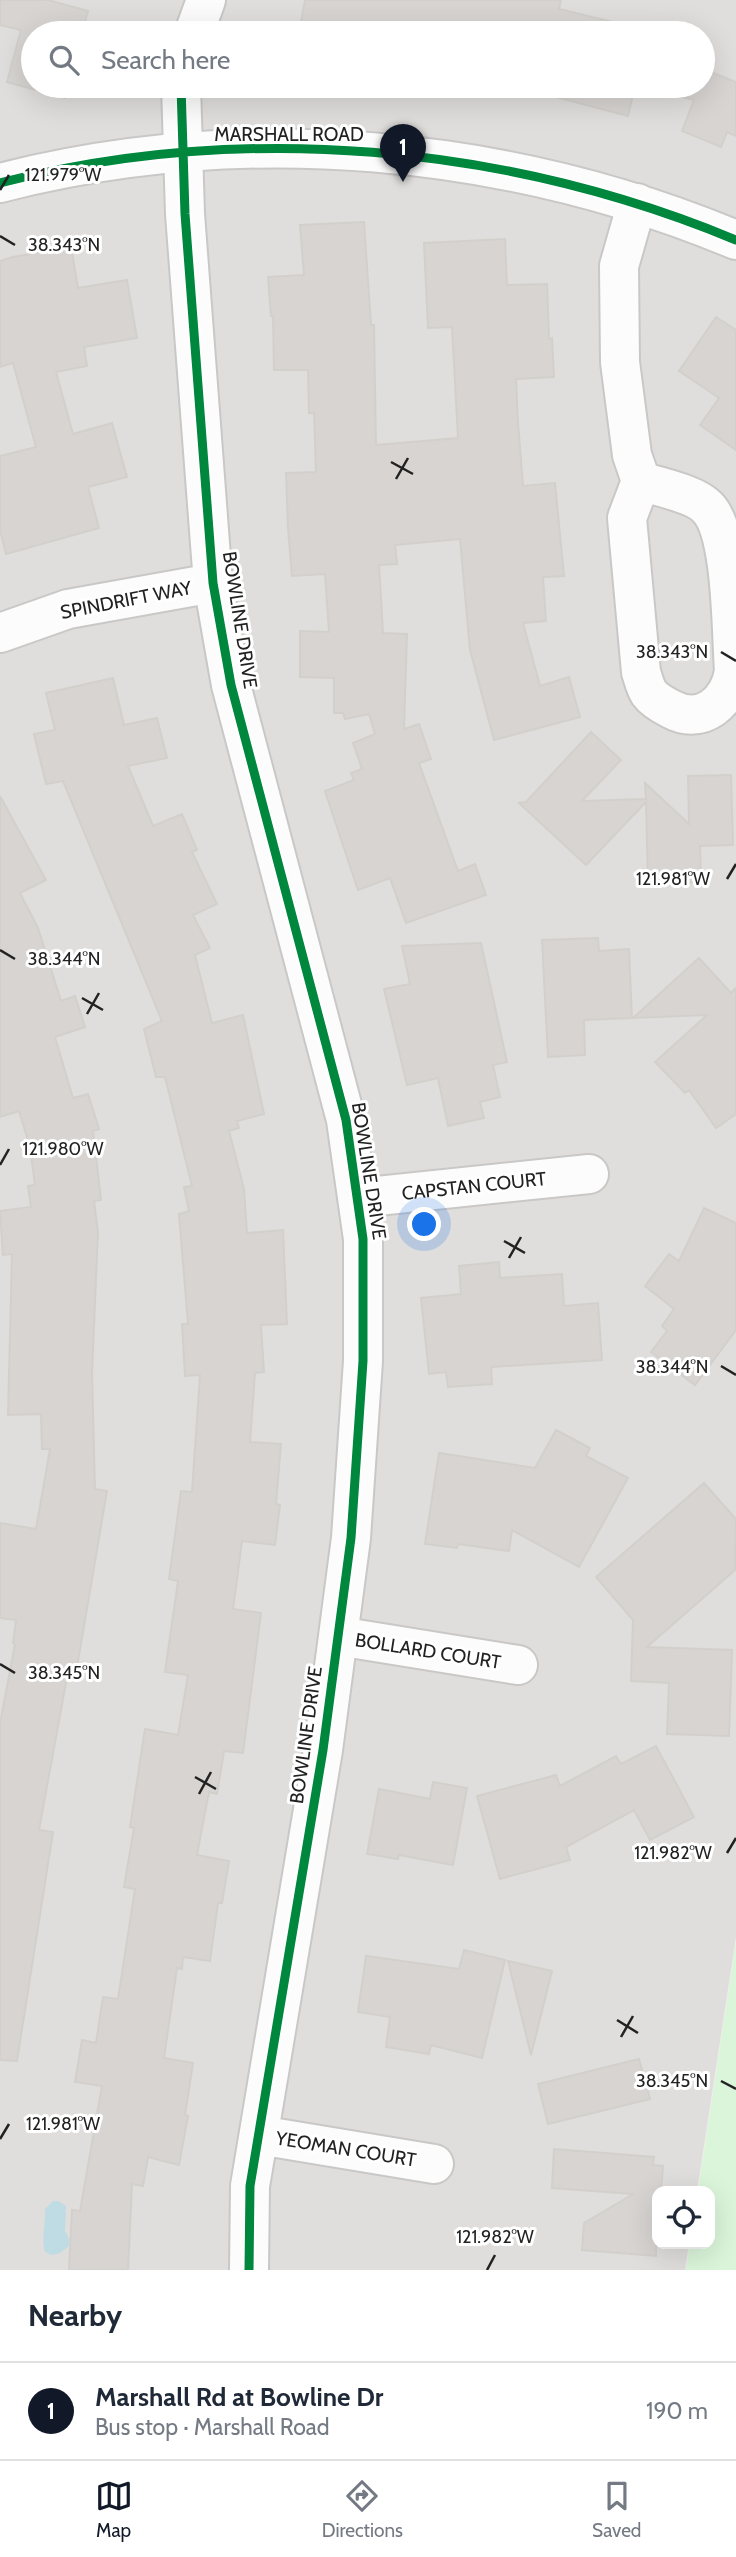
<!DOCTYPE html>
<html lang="en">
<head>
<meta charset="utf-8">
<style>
  :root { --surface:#fff; --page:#f2f2f3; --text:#1f2937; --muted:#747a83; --line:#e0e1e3; --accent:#111827 }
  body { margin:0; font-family:Cabin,sans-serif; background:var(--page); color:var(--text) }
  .controls { position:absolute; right:21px; bottom:21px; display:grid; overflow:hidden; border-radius:14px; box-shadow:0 7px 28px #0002 }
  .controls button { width:63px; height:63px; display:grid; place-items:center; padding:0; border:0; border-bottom:2px solid var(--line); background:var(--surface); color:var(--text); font:35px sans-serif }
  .you { position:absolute; left:425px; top:1225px; width:24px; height:24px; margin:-18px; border:5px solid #fff; border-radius:50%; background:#1a73e8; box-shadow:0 0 0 10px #1a73e833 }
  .badge { display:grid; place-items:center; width:46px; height:46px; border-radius:50%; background:var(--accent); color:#fff; font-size:23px; font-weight:700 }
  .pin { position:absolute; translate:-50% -58px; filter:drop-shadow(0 2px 4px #0008) }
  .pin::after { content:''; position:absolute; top:37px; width:24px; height:21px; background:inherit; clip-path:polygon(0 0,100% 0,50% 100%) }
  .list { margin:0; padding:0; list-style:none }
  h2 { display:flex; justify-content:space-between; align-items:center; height:91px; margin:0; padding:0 28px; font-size:30px }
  h2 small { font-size:23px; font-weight:400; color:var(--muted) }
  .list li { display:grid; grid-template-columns:46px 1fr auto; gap:21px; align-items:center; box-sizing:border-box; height:98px; padding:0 28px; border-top:2px solid var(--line) }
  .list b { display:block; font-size:26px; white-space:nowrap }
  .list p { margin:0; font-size:23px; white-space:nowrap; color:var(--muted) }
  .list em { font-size:23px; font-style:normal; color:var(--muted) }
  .icon { flex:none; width:38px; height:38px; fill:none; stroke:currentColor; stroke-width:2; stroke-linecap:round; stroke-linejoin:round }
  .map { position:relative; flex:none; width:736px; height:2270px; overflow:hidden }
  .search { position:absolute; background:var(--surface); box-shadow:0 7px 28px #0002; left:21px; right:21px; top:21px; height:77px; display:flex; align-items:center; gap:18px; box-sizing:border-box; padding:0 24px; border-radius:38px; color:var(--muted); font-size:26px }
  .sheet { height:189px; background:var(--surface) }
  nav { display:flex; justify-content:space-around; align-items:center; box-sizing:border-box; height:98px; border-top:2px solid var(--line); background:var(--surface); font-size:19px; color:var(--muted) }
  nav a { display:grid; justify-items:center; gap:4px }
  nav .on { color:var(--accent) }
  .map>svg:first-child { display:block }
</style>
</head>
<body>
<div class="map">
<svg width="736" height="2270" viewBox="0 0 736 2270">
  <rect width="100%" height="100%" fill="#f0eeeb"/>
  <!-- residential -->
  <path fill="#dfdedc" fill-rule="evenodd" d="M 0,0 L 736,0 L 736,1937 L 697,2191 L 657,2191 L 657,2244 L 689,2244 L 685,2270 L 0,2270 ZM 33,33 L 703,33 L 703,86 L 33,86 Z"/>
  <!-- park -->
  <path fill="#daf5da" d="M 736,1942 L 736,2270 L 686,2270 L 690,2244 L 710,2244 L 710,2191 L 698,2191 Z"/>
  <!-- water -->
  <path fill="#bfdbe3" d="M 53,2201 L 58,2201 L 66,2206 L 65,2231 L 69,2238 L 69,2246 L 60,2253 L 52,2255 L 45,2252 C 41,2239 46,2223 45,2209 Z"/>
  <!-- building -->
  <path fill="#d7d4d2" stroke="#d3d0cc" stroke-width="2" d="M 0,0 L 48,0 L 88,11 L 82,33 L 33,33 L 33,86 L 68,86 L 65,98 L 7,82 L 21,30 L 0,25 Z
    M 305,0 L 561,0 L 559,9 L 613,22 L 612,33 L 340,33 L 300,27 Z
    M 703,69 L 736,82 L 736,136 L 727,132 L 721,147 L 682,131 L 694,100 L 638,86 L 703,86 Z
    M 534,86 L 635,86 L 628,116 L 533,91 Z
    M 364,222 L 371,325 L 374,325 L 376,445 L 458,438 L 452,327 L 428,328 L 424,243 L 505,239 L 507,285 L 547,284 L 549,339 L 552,338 L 554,377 L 516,379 L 518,422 L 523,486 L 555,483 L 564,576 L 543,577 L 546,621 L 523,623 L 540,686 L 569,677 L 580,717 L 494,740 L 470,650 L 460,539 L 395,545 L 397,564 L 379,565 L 383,633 L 407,634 L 404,729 L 419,724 L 431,759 L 419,763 L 458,871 L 475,864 L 486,895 L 406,923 L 390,878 L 358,890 L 325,791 L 354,780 L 351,773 L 362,769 L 353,743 L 375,734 L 369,714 L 345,719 L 343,713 L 334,713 L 334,678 L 300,677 L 300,631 L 329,632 L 325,574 L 292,576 L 288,528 L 286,473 L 316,472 L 314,413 L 309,413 L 308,370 L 274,370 L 273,316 L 271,316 L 268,277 L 304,275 L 300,225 Z
    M 71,247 L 78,288 L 127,280 L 137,338 L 84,347 L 87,366 L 56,372 L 73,434 L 112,423 L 127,477 L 88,487 L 99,528 L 6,554 L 0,530 L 0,456 L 36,447 L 13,363 L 0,367 L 0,261 L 13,257 Z
    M 716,317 L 736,330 L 736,450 L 700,425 L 719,398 L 679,371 Z
    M 113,678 L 124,725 L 157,718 L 167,758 L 128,766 L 153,826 L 182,814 L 197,850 L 192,852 L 217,904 L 193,915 L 210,948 L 195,955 L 212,1023 L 243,1015 L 264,1114 L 237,1121 L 239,1128 L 229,1131 L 244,1189 L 247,1233 L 283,1230 L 287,1324 L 261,1325 L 264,1372 L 255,1373 L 250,1442 L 281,1444 L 276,1504 L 280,1505 L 275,1545 L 242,1541 L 233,1609 L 261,1613 L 243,1753 L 224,1751 L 217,1794 L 209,1792 L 197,1855 L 229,1861 L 222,1903 L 218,1903 L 210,1961 L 183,1957 L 182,1969 L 177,1968 L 164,2058 L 193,2063 L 185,2115 L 188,2116 L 179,2165 L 148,2157 L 143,2186 L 132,2184 L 128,2270 L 69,2270 L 72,2210 L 80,2211 L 102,2086 L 75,2082 L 82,2040 L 96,2043 L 103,1997 L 118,1999 L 135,1889 L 124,1887 L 134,1828 L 130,1827 L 145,1729 L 178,1735 L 188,1675 L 165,1672 L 178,1581 L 169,1579 L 181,1491 L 192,1492 L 200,1375 L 185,1376 L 182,1324 L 188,1324 L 179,1214 L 189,1211 L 184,1187 L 192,1186 L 165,1077 L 156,1077 L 144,1029 L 162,1021 L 63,781 L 46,784 L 34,734 L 55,730 L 46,693 Z
    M 591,732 L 621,760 L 582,801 L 646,799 L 645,783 L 689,824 L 688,776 L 731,775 L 733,845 L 700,846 L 701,882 L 648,884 L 646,802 L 586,865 L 519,803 L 526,802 Z
    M 0,796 L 46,880 L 20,893 L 38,928 L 61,1001 L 75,996 L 85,1027 L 55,1037 L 73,1098 L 88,1094 L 99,1129 L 93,1131 L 101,1200 L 94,1201 L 98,1232 L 92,1373 L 95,1489 L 107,1491 L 75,1679 L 67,1677 L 39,1830 L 53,1832 L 17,2061 L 0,2060 L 0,1724 L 15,1644 L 13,1643 L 16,1620 L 0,1618 L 0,1523 L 36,1529 L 50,1449 L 42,1449 L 41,1414 L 8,1415 L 12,1254 L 3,1255 L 0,1211 L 31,1207 L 28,1186 L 35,1185 L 30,1147 L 19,1111 L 0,1117 Z
    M 598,938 L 599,951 L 629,949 L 632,1018 L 584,1020 L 585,1055 L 548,1057 L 542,940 Z
    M 481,943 L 507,1062 L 493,1065 L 500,1097 L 480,1102 L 484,1118 L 448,1126 L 438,1078 L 407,1085 L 384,989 L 410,984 L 402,946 Z
    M 699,958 L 731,993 L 736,988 L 736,1114 L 716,1128 L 689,1090 L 685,1093 L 655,1062 L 707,1015 L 633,1018 Z
    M 704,1208 L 736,1223 L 736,1330 L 695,1385 L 651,1352 L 667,1331 L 662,1326 L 674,1309 L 645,1286 L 669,1254 L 679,1261 Z
    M 499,1262 L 500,1278 L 562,1274 L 564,1306 L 598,1303 L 602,1360 L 491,1367 L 492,1384 L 448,1387 L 446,1372 L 429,1374 L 421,1298 L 461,1294 L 459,1266 Z
    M 556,1430 L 590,1448 L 586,1456 L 628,1478 L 579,1567 L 512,1530 L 509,1551 L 458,1544 L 457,1548 L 425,1544 L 439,1453 L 535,1468 Z
    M 704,1483 L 736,1519 L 735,1570 L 647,1647 L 732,1650 L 729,1736 L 667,1734 L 669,1683 L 631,1681 L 633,1620 L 596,1577 Z
    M 656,1746 L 694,1817 L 650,1840 L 634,1810 L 566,1847 L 570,1860 L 500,1879 L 477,1796 L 556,1775 L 560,1786 L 616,1756 L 621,1764 Z
    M 433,1782 L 467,1788 L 453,1865 L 399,1855 L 398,1859 L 367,1854 L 379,1789 L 430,1799 Z
    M 464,1950 L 505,1960 L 482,2058 L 431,2045 L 429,2054 L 386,2047 L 390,2017 L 358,2012 L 366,1956 L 459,1969 Z
    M 508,1961 L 552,1971 L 531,2055 Z
    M 639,2059 L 650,2099 L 548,2124 L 538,2084 Z
    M 554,2149 L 654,2157 L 653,2165 L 663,2166 L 661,2191 L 657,2191 L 656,2256 L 582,2250 L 584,2223 L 633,2194 L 552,2188 Z"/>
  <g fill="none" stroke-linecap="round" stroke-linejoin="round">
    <defs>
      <path id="minor" d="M 194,33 L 206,0
        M 181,86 L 185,214 L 213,583 L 231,685 L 346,1120 L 363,1239 L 363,1361 L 351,1538 L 323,1750 L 250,2186 L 249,2270
        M 637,203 L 619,266 L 620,362 L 632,455 L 641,481
        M 641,481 C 659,487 695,494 707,507 C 733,532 731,633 734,671 C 729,702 702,726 671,709 C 663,705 654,700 649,693 C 645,687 643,678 641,672 L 627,518 Z
        M 0,633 L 68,609 L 213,583
        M 358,1198 L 589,1174
        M 338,1636 L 518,1665
        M 259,2135 L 434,2164"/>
      <path id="tertiary" d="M 0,183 C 243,121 505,144 736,240"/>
    </defs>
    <!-- minor casing -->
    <use href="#minor" stroke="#c9c8c7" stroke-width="42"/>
    <!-- tertiary casing -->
    <use href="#tertiary" stroke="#c9c8c7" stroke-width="42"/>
    <!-- minor -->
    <use href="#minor" stroke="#fdfcfc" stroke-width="38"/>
    <!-- tertiary -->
    <use href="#tertiary" stroke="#fdfcfc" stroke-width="38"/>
    <defs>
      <path id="cycleway" d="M 181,86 L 185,214 L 213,583 L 231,685 L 346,1120 L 363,1239 L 363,1361 L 351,1538 L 323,1750 L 250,2186 L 249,2270
        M 0,183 C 243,121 505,144 736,240"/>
    </defs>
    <!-- cycleway casing -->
    <use href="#cycleway" stroke="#fff" stroke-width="13"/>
    <!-- cycleway -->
    <use href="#cycleway" stroke="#00873e" stroke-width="9"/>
  </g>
  <!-- ticks -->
  <path fill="none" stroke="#222" stroke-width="2.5" d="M 0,190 L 9,175M 0,236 L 15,245M 391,462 L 413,474M 396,479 L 408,458M 721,652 L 736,661M 727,879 L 736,864M 0,950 L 15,959M 82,998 L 103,1010M 87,1014 L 99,993M 0,1165 L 9,1149M 504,1241 L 525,1253M 509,1258 L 521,1237M 721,1366 L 736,1375M 0,1664 L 15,1673M 195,1777 L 216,1789M 199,1794 L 211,1772M 727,1853 L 736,1838M 617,2020 L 638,2033M 621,2037 L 633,2016M 721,2081 L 736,2089M 0,2139 L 9,2124M 487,2270 L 495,2255"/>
  <g text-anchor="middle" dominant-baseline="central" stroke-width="6" stroke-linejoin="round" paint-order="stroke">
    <!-- street labels -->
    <g font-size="19" fill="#222" stroke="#fff">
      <text x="289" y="134">MARSHALL ROAD</text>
      <text transform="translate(126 600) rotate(-11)">SPINDRIFT WAY</text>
      <text transform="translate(240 620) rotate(81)">BOWLINE DRIVE</text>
      <text transform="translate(369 1171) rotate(81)">BOWLINE DRIVE</text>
      <text transform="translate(474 1186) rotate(-6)">CAPSTAN COURT</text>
      <text transform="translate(428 1651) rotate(9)">BOLLARD COURT</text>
      <text transform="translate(306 1735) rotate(-82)">BOWLINE DRIVE</text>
      <text transform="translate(346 2149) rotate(9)">YEOMAN COURT</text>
    </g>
  </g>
  <g font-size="18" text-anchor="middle" fill="#222" stroke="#fff" stroke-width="6" stroke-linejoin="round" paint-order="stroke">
    <text x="63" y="181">121.979°W</text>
    <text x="64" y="251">38.343°N</text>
    <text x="672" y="658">38.343°N</text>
    <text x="673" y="885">121.981°W</text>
    <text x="64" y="965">38.344°N</text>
    <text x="63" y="1155">121.980°W</text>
    <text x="672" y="1373">38.344°N</text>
    <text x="64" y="1679">38.345°N</text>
    <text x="673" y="1859">121.982°W</text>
    <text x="672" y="2087">38.345°N</text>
    <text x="63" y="2130">121.981°W</text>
    <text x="495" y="2243">121.982°W</text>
  </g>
</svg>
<div class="controls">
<button><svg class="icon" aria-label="locate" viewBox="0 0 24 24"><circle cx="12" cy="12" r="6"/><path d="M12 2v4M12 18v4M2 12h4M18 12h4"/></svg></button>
</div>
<div class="you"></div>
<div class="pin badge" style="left:403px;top:182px">1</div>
<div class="search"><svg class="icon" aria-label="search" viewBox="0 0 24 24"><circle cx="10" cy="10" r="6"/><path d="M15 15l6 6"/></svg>Search here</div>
</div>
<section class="sheet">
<h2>Nearby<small></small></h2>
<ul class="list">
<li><span class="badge">1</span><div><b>Marshall Rd at Bowline Dr</b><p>Bus stop · Marshall Road</p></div><em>190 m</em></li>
</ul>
</section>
<nav>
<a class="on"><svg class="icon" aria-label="map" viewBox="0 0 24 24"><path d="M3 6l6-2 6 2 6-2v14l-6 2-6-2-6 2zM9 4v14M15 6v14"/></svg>Map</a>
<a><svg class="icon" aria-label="directions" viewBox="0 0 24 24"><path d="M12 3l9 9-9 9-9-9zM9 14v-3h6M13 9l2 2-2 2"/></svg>Directions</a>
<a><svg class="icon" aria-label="saved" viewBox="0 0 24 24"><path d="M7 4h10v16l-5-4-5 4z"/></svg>Saved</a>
</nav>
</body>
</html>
